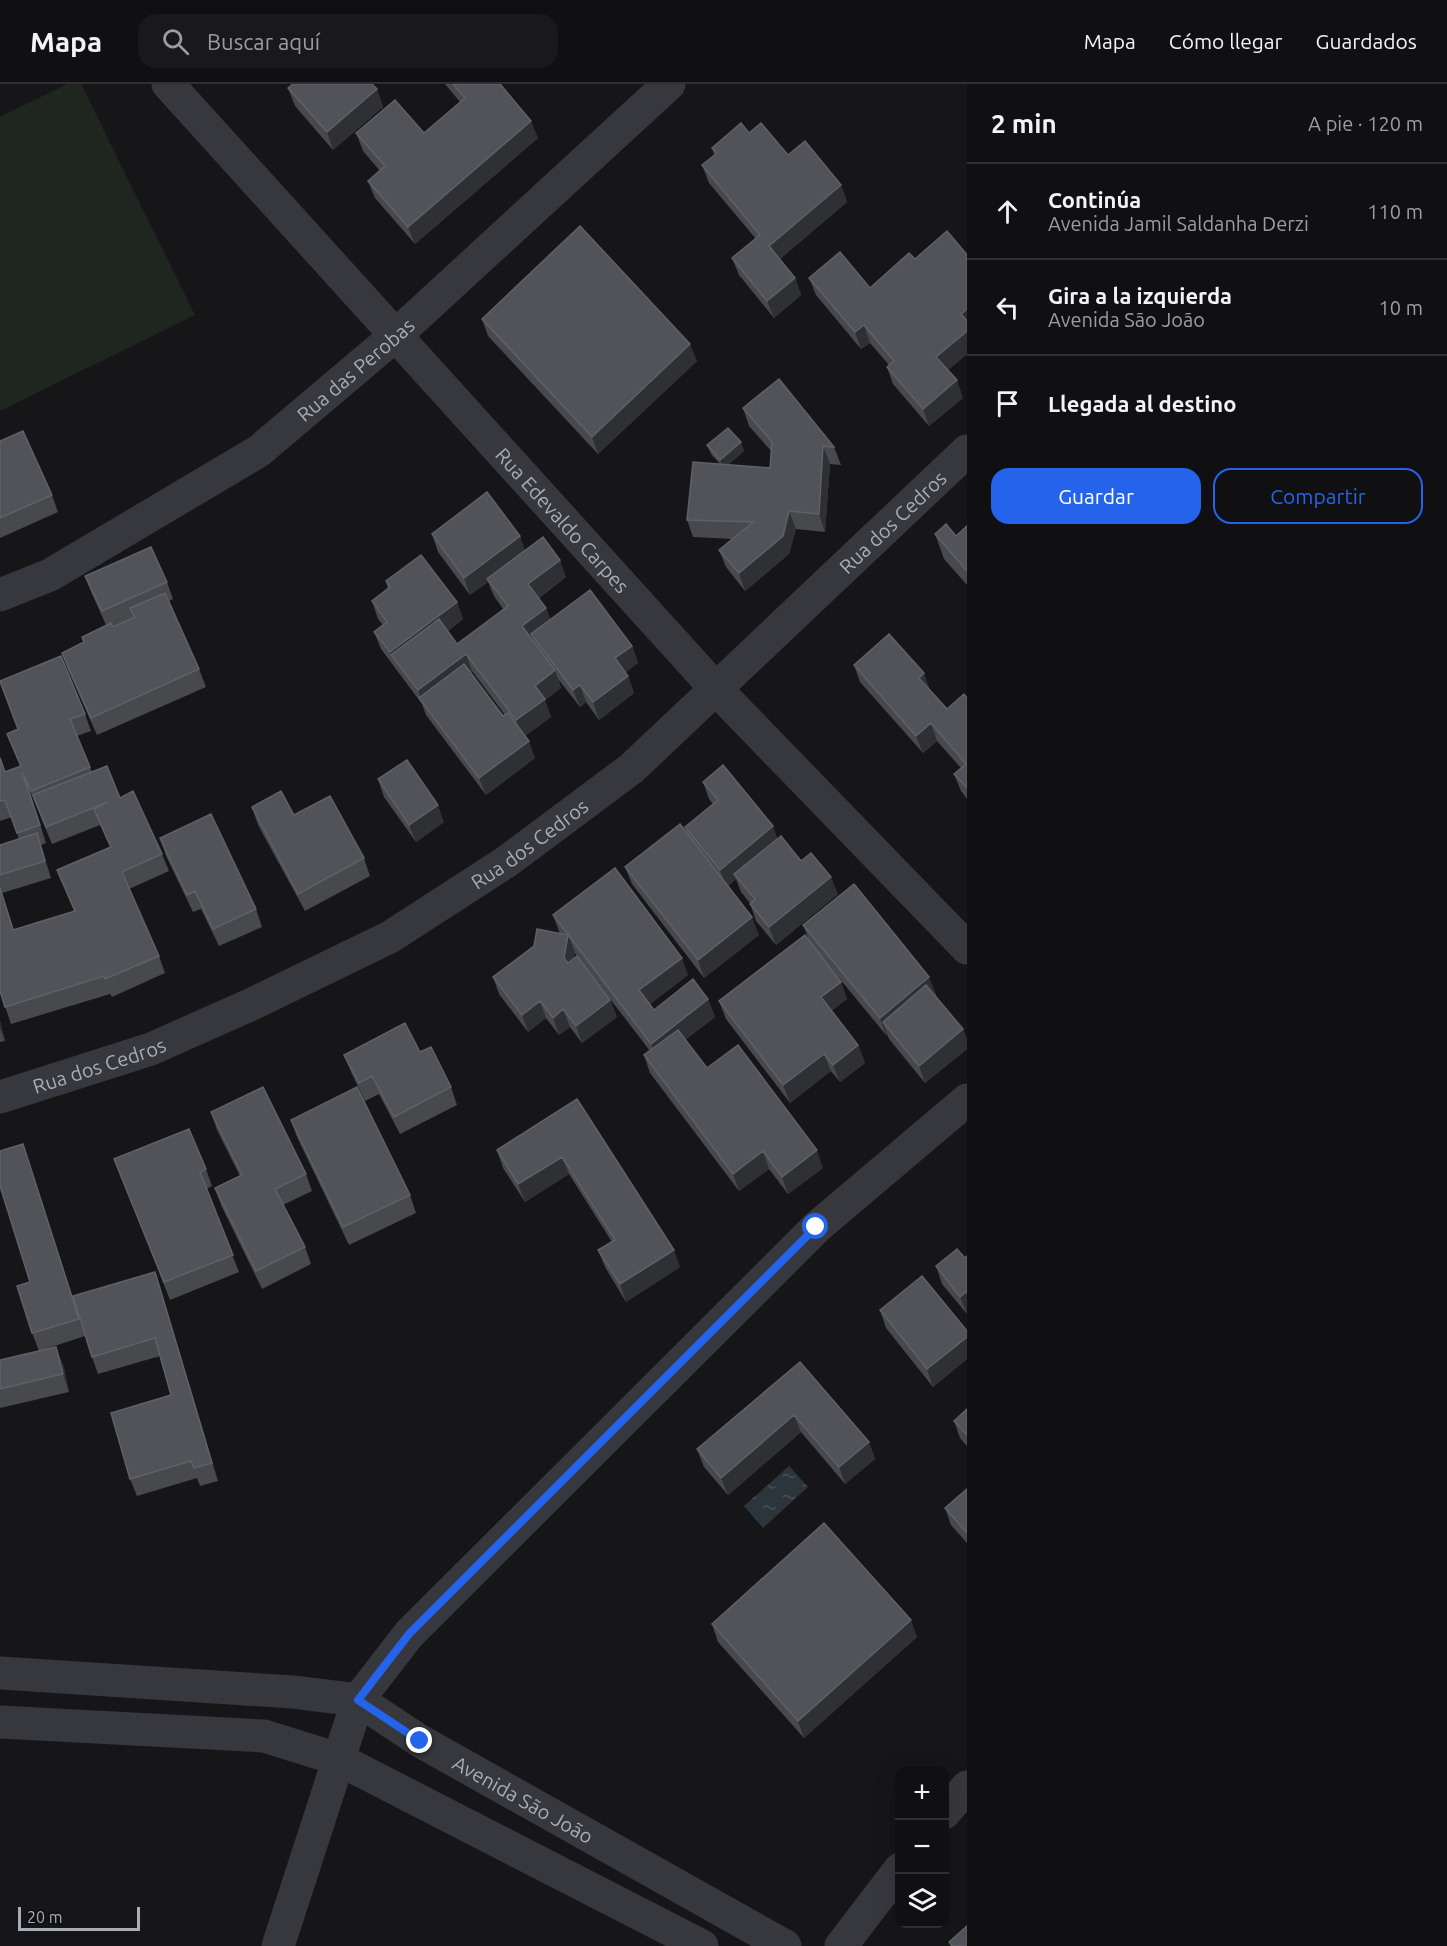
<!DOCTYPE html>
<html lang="es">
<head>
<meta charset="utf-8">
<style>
  :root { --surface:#101012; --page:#19191b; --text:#f1f3f6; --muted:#9c9d9f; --line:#303032; --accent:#2563eb }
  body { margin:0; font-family:Ubuntu,sans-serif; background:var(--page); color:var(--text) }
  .controls { position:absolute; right:18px; bottom:18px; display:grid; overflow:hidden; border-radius:12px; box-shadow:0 6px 24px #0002 }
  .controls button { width:54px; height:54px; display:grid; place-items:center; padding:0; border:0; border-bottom:2px solid var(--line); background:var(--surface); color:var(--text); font:30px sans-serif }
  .scale { position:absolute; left:18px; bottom:15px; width:122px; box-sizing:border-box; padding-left:6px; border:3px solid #a8adb8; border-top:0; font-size:16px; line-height:21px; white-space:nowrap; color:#a8adb8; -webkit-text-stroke:4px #111113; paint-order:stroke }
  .stop { position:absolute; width:18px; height:18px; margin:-14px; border:4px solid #2563eb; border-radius:50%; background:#fff }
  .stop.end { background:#2563eb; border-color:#fff; box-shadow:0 2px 6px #0008 }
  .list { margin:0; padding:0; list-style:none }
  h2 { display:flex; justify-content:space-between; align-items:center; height:78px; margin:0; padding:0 24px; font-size:26px }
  h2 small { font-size:20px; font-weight:400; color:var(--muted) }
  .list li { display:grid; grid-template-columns:39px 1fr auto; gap:18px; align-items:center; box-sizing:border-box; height:96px; padding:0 24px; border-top:2px solid var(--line) }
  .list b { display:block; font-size:22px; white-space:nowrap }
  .list p { margin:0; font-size:20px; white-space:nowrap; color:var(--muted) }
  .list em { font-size:20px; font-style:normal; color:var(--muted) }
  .actions { display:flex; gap:12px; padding:18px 24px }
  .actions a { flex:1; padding:14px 0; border:2px solid var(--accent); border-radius:18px; text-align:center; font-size:21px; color:var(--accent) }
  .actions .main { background:var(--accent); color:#fff }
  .icon { flex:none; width:33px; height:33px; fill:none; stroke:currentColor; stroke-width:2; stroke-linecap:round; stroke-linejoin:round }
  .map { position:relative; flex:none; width:967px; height:1862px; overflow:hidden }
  header { display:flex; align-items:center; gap:36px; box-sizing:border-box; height:84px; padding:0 30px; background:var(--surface); border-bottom:2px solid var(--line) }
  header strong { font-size:28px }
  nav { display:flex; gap:33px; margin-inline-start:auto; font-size:21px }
  .search { width:420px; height:54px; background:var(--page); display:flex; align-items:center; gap:15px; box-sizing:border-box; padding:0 21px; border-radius:18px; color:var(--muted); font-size:22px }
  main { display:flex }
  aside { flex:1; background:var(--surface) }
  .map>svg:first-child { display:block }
</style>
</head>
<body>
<header>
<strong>Mapa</strong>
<div class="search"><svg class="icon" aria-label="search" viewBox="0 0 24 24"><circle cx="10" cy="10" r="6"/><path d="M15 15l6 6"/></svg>Buscar aquí</div>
<nav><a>Mapa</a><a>Cómo llegar</a><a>Guardados</a></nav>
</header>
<main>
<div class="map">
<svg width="967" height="1862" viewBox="0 0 967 1862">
  <defs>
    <pattern id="water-ripples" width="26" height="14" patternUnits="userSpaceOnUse" patternTransform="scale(1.5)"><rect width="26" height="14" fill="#2c353c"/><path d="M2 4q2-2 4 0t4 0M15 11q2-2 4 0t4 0" fill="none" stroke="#485056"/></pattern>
  </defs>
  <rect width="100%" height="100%" fill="#161618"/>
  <!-- park -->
  <path fill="#1e261f" d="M 67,0 L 81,0 L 195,231 L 0,327 L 0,33 Z"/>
  <!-- water -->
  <path fill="url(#water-ripples)" d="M 789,1382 L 808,1403 L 763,1444 L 744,1422 Z"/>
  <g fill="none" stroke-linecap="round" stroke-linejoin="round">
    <!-- minor -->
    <g stroke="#37383d" stroke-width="33">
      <path id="s1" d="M 168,0 L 716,605 L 967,864"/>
      <path id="s2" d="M 0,511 L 50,491 L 259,367 L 396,251 L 669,0"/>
      <path id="s3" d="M 0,1013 L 151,965 L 252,920 L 390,853 L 506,778 L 632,684 L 967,367"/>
      <path d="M 944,1729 L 967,1703"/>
      <path d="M 278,1862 L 358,1616 L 409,1550 L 817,1143 L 967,1016"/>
      <path d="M 841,1862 L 900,1785"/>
    </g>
    <!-- tertiary -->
    <g stroke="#37383d" stroke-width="33">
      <path id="s4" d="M 0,1589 L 293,1608 L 358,1616 L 420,1657 L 785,1862"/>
      <path d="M 0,1638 L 264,1652 L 338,1675 L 702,1862"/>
    </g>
  </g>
  <!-- wall -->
  <path fill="#47494d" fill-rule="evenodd" d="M 445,0 L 500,0 L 538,54 L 415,160 L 375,114 L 368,97 L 380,87 L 363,67 L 356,49 L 424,49 L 460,18 Z
    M 288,4 L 377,5 L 383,23 L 333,66 L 295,22 Z
    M 749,49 L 841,101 L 847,118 L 780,175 L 795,194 L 801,211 L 774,234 L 739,191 L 732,174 L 756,155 L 709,99 L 702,81 L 714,71 L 712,64 Z
    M 915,175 L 967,270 L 948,286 L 963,314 L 929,342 L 893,300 L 887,283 L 889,281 L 870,259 L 861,265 L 816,211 L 809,194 L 870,204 Z
    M 482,235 L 697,277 L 598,370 L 488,252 Z
    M 743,324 L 834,363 L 841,381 L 830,380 L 825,448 L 796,445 L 789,470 L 745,507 L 726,483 L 719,466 L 733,455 L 693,453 L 687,436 L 720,380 L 711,370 L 707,361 L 741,358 L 744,367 L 728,381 L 770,384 L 771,367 L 749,342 Z
    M 0,357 L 52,411 L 58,428 L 0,454 Z
    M 967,442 L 967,501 L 944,475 L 935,450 L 956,452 Z
    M 432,450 L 525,466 L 566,493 L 539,514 L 546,524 L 550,535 L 632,562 L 638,579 L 625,588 L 628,592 L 634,609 L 599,636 L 586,618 L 580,623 L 558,595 L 561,604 L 545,616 L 551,633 L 525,652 L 535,674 L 486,711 L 426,631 L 422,620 L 381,565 L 374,548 L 383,541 L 378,535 L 372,517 L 388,505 L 386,497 L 457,518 L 463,535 L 448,547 L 457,560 L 503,525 L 494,512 L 488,498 L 470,511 L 438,468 ZM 472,587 L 505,631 L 503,632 L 471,589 Z
    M 85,492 L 167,498 L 173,515 L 169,517 L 199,585 L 206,603 L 97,651 L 68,586 L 62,569 L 84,559 L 82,553 L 106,541 L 92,510 Z
    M 854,581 L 924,589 L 930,607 L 947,625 L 967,614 L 967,715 L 961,707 L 954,690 L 961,684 L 937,657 L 923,669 L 860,598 Z
    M 0,599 L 85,630 L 91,647 L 77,652 L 92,688 L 120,714 L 162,770 L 169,787 L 129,805 L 159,872 L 165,889 L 112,913 L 110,910 L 11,940 L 0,907 L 0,761 L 19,755 L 12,733 L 0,737 L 0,673 L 5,688 L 20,682 L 7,650 L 18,645 ZM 29,705 L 37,724 L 52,760 L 100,741 L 110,763 L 57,786 L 74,827 L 14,846 L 2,809 L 51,794 L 41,761 L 46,759 Z
    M 378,695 L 444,738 L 416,758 L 384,713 Z
    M 703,698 L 773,742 L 777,754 L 838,810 L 776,861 L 756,837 L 750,819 L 741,808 L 736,795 L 728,802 L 759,851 L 704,894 L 632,800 L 625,783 L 688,751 L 685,743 L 713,720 L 709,715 Z
    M 252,723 L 294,731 L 364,774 L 370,792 L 305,827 L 258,741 Z
    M 160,754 L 256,825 L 262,843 L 219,862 L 201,825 L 193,828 L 166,772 Z
    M 553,831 L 688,891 L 650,920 L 654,926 L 708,915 L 715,933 L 685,956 L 707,984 L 823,1084 L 788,1110 L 769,1085 L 739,1107 L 650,989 L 644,971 L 650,967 L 574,868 L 574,875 L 610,916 L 617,933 L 582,959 L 570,943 L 559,951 L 546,934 L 528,948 L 499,910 L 493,893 L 560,850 Z
    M 803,841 L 936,910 L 935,911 L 963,945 L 967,956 L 967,965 L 925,999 L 889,955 L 887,950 L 886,951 L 825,877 L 841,898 L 847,915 L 831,927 L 858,961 L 865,979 L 840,998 L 831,987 L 790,1019 L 726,935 L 719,917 L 809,856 Z
    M 0,937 L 5,957 L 0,958 Z
    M 420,968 L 451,1003 L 457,1021 L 400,1050 L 379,1010 L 365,1017 L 351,988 L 344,971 Z
    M 577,1015 L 680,1183 L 626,1218 L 605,1183 L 598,1166 L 612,1158 L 569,1090 L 525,1118 L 503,1084 L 497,1066 Z
    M 211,1028 L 306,1090 L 312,1107 L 283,1121 L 305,1163 L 311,1180 L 262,1205 L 221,1121 L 215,1104 L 240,1092 L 217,1046 Z
    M 291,1036 L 410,1111 L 416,1129 L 349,1161 L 297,1053 Z
    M 114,1075 L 206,1085 L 212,1102 L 206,1105 L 239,1188 L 170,1216 Z
    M 29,1078 L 85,1252 L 39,1267 L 32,1249 L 30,1198 Z
    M 967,1172 L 967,1230 L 942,1200 L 936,1182 L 965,1174 Z
    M 155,1188 L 161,1206 L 218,1397 L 200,1402 L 197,1394 L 137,1412 L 130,1395 L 171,1311 L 160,1272 L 98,1290 L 92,1273 Z
    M 880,1226 L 967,1247 L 967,1275 L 933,1303 L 886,1244 Z
    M 0,1276 L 63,1280 L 69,1308 L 0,1324 Z
    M 800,1278 L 869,1358 L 875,1375 L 845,1400 L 801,1348 L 728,1411 L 704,1383 L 697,1365 Z
    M 967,1325 L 967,1362 L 960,1354 L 954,1337 Z
    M 967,1405 L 967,1459 L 951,1441 L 945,1424 Z
    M 712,1540 L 917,1553 L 804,1654 L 718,1558 Z"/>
  <!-- shaded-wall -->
  <path fill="#2f3033" d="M 377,5 L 383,23 L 333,66 L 327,48 Z
    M 531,37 L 538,54 L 415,160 L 408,143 Z
    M 841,101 L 847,118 L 775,179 L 769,162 Z
    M 795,194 L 801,211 L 774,234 L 767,217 Z
    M 967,225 L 967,246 L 961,230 Z
    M 864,241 L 870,259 L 861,265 L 855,248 Z
    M 967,247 L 967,270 L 943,290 L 936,273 Z
    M 690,260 L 697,277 L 598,370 L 592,353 Z
    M 957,296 L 963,314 L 929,342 L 923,325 Z
    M 741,358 L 744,367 L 723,385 L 720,376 Z
    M 823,362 L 830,380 L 825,448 L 819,430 Z
    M 789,427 L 796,445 L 789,470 L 745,507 L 739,489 Z
    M 520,452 L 526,469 L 487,495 L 488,498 L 470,511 L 464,494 Z
    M 560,476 L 566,493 L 534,517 L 528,500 Z
    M 457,518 L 463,535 L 400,583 L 391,571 L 396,586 L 390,568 Z
    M 546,524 L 552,541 L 531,550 L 533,556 L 528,559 L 522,542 Z
    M 632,562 L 638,579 L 621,592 L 615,574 Z
    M 466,570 L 472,587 L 426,622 L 422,617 L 418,606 Z
    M 555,586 L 561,604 L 545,616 L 551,633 L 522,654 L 516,636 L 535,602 Z
    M 924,589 L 930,607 L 919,594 Z
    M 628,592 L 634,609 L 599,636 L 593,618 Z
    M 580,601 L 586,618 L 580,623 L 573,606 Z
    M 931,639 L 937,657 L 923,669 L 916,652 Z
    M 529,657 L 535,674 L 486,711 L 479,694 Z
    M 438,721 L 444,738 L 416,758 L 409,741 Z
    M 773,742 L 779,760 L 734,790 L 736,795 L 726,803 L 720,786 Z
    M 37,749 L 43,767 L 51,794 L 45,777 Z
    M 831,793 L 838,810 L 776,861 L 769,843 Z
    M 0,803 L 19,863 L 13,846 Z
    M 752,833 L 759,851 L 704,894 L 698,876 Z
    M 568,851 L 575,868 L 571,891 L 564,874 Z
    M 682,874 L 688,891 L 645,924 L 639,906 Z
    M 929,893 L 936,910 L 891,947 L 883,938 L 887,950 L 886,951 L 880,934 Z
    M 841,898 L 847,915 L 827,930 L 821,913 Z
    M 708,915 L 715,933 L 658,977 L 651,960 Z
    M 610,916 L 617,933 L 582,959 L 576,942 Z
    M 540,917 L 546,934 L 528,948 L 522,931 Z
    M 563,925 L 570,943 L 559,951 L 553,934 Z
    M 0,937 L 5,957 L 0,945 Z
    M 963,945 L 967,956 L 967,965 L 925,999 L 919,982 Z
    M 858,961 L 865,979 L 840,998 L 833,981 Z
    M 824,970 L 831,987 L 790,1019 L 783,1001 Z
    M 23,1060 L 29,1078 L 85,1252 L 79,1235 Z
    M 817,1066 L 823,1084 L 788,1110 L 782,1093 Z
    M 763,1067 L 769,1085 L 739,1107 L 733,1090 Z
    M 562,1073 L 569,1090 L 525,1118 L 518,1100 Z
    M 674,1166 L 680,1183 L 626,1218 L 620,1200 Z
    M 155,1188 L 161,1206 L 218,1397 L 212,1379 Z
    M 966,1208 L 967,1211 L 967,1230 L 960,1213 Z
    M 967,1253 L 967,1275 L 933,1303 L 927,1285 Z
    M 56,1263 L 63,1280 L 69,1308 L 63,1290 Z
    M 794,1331 L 801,1348 L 728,1411 L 721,1394 Z
    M 869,1358 L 875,1375 L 845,1400 L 839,1383 Z
    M 911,1536 L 917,1553 L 804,1654 L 798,1637 Z"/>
  <!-- building -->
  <path fill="#525359" stroke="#5f6168" stroke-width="1.5" d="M 293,0 L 372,0 L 377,5 L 327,48 L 288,4 Z
    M 453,0 L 500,0 L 531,37 L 408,143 L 368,97 L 385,82 L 356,49 L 395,16 L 424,49 L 465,14 Z
    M 741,39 L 749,49 L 761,39 L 788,71 L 805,57 L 841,101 L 769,162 L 795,194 L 767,217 L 732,174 L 760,151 L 702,81 L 717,69 L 712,64 Z
    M 580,142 L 690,260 L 592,353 L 482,235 Z
    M 947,147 L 967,171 L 967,225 L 961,230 L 967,237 L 967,247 L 936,273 L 957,296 L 923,325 L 887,283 L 894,277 L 864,241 L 855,248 L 809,194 L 840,168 L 870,204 L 909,169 L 915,175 Z
    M 779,295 L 834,363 L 823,362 L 819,430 L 789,427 L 783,452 L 739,489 L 719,466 L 753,438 L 687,436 L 693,378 L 770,384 L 772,358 L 743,324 Z
    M 728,344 L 741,358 L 720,376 L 707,361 Z
    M 23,347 L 52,411 L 0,434 L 0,357 Z
    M 487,408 L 520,452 L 464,494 L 432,450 Z
    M 946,440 L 956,452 L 967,442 L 967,487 L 935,450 Z
    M 543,453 L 560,476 L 528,500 L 546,524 L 522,542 L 555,586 L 535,602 L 545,615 L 516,636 L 466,570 L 418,606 L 391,571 L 439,535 L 457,560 L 508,522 L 487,495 Z
    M 151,463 L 167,498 L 102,527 L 85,492 Z
    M 421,471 L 457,518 L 390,568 L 374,548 L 387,538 L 372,517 L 390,503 L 386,497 Z
    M 590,506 L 632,562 L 615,574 L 628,592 L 593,618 L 580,601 L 573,606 L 531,550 Z
    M 165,509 L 199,585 L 91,634 L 62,569 L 84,558 L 82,553 L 111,539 L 113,543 L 135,533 L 130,524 Z
    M 889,550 L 924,589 L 919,594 L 947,625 L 964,610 L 967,614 L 967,704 L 954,690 L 966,680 L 931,639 L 916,652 L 854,581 Z
    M 61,572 L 85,630 L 70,635 L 90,683 L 31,707 L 22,688 L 40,741 L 17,749 L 5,716 L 0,717 L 0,674 L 5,688 L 21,682 L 7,650 L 18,645 L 0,597 Z
    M 464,580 L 503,632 L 508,629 L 529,657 L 479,694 L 419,614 Z
    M 407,676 L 438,721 L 409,741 L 378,695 Z
    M 723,681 L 773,742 L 720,786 L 685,743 L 718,716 L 703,698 Z
    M 107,682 L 120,714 L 133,707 L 162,770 L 122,788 L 159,872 L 105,895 L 104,892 L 5,923 L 0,907 L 0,804 L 13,846 L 75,827 L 57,786 L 111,763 L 94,725 L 108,718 L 46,743 L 33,711 Z
    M 281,707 L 294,731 L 330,712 L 364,774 L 298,810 L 252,723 Z
    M 211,730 L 256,825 L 213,845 L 195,807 L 187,811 L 160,754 Z
    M 680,740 L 752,833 L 698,876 L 625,783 Z
    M 37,749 L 45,777 L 0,791 L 0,761 Z
    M 781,752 L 801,777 L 811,769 L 831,793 L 769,843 L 750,820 L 755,815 L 734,790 Z
    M 615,784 L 682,874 L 639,906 L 654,926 L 693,895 L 708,915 L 651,960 L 553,831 Z
    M 854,800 L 929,893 L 880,934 L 803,841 Z
    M 537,845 L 568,851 L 564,874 L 568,879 L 577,872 L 610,916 L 576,942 L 563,925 L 553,934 L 540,917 L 522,931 L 493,893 L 534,862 Z
    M 805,851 L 841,898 L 821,913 L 858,961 L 833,981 L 824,970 L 783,1001 L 719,917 Z
    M 926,901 L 963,945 L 919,982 L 883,938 Z
    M 405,939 L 420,968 L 431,963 L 451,1003 L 394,1033 L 372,992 L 359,999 L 344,971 Z
    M 678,946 L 707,984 L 738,961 L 817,1066 L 782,1093 L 763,1067 L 733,1090 L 644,971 Z
    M 263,1003 L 306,1090 L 275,1105 L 305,1163 L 256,1187 L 215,1104 L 242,1091 L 211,1028 Z
    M 357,1003 L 410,1111 L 343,1143 L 291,1036 Z
    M 577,1015 L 674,1166 L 620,1200 L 598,1166 L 615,1156 L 562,1073 L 518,1100 L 497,1066 Z
    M 189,1045 L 206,1085 L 200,1088 L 233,1171 L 164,1198 L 114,1075 Z
    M 23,1060 L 79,1235 L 32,1249 L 17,1202 L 30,1198 L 0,1102 L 0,1067 Z
    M 957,1165 L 965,1174 L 967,1172 L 967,1209 L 966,1208 L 960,1213 L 936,1182 Z
    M 155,1188 L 212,1379 L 194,1384 L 191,1377 L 130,1395 L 111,1329 L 171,1311 L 155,1254 L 92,1273 L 73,1212 Z
    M 922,1192 L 967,1247 L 967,1253 L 927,1285 L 880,1226 Z
    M 56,1263 L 63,1290 L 0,1305 L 0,1276 Z
    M 800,1278 L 869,1358 L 839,1383 L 794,1331 L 721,1394 L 697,1365 Z
    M 967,1325 L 967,1351 L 954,1337 Z
    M 967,1405 L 967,1449 L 945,1424 Z
    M 824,1439 L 911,1536 L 798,1637 L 712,1540 Z
    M 967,1842 L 967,1862 L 952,1862 L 949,1858 Z"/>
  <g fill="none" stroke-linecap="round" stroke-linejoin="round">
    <!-- route -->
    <path stroke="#2563eb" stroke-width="8" d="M 420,1657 L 358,1616 L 409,1550 L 816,1143"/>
  </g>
  <g text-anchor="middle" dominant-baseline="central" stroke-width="4.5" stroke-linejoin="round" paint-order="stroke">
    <!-- street labels -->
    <g font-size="20" fill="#a8adb8" stroke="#111113">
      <text stroke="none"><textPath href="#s2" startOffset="423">Rua das Perobas</textPath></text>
      <text stroke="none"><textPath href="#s1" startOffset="588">Rua Edevaldo Carpes</textPath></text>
      <text stroke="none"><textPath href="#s3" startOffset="1076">Rua dos Cedros</textPath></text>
      <text stroke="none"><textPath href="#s3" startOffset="590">Rua dos Cedros</textPath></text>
      <text stroke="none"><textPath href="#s3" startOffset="104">Rua dos Cedros</textPath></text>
      <text stroke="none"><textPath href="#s4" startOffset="552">Avenida São João</textPath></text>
    </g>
  </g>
</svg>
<div class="controls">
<button>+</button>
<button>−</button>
<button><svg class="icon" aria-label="layers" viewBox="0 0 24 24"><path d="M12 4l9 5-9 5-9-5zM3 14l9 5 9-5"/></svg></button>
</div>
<div class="scale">20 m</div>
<div class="stop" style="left:816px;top:1143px"></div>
<div class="stop end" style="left:420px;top:1657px"></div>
</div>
<aside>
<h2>2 min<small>A pie · 120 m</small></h2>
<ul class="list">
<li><svg class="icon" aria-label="ahead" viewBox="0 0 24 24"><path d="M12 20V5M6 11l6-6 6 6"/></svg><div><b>Continúa</b><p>Avenida Jamil Saldanha Derzi</p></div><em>110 m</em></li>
<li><svg class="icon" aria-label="left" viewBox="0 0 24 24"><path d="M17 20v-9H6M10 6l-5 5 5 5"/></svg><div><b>Gira a la izquierda</b><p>Avenida São João</p></div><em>10 m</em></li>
<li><svg class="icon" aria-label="arrive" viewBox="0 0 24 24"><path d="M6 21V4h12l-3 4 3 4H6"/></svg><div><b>Llegada al destino</b></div></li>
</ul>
<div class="actions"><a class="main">Guardar</a><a>Compartir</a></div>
</aside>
</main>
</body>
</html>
